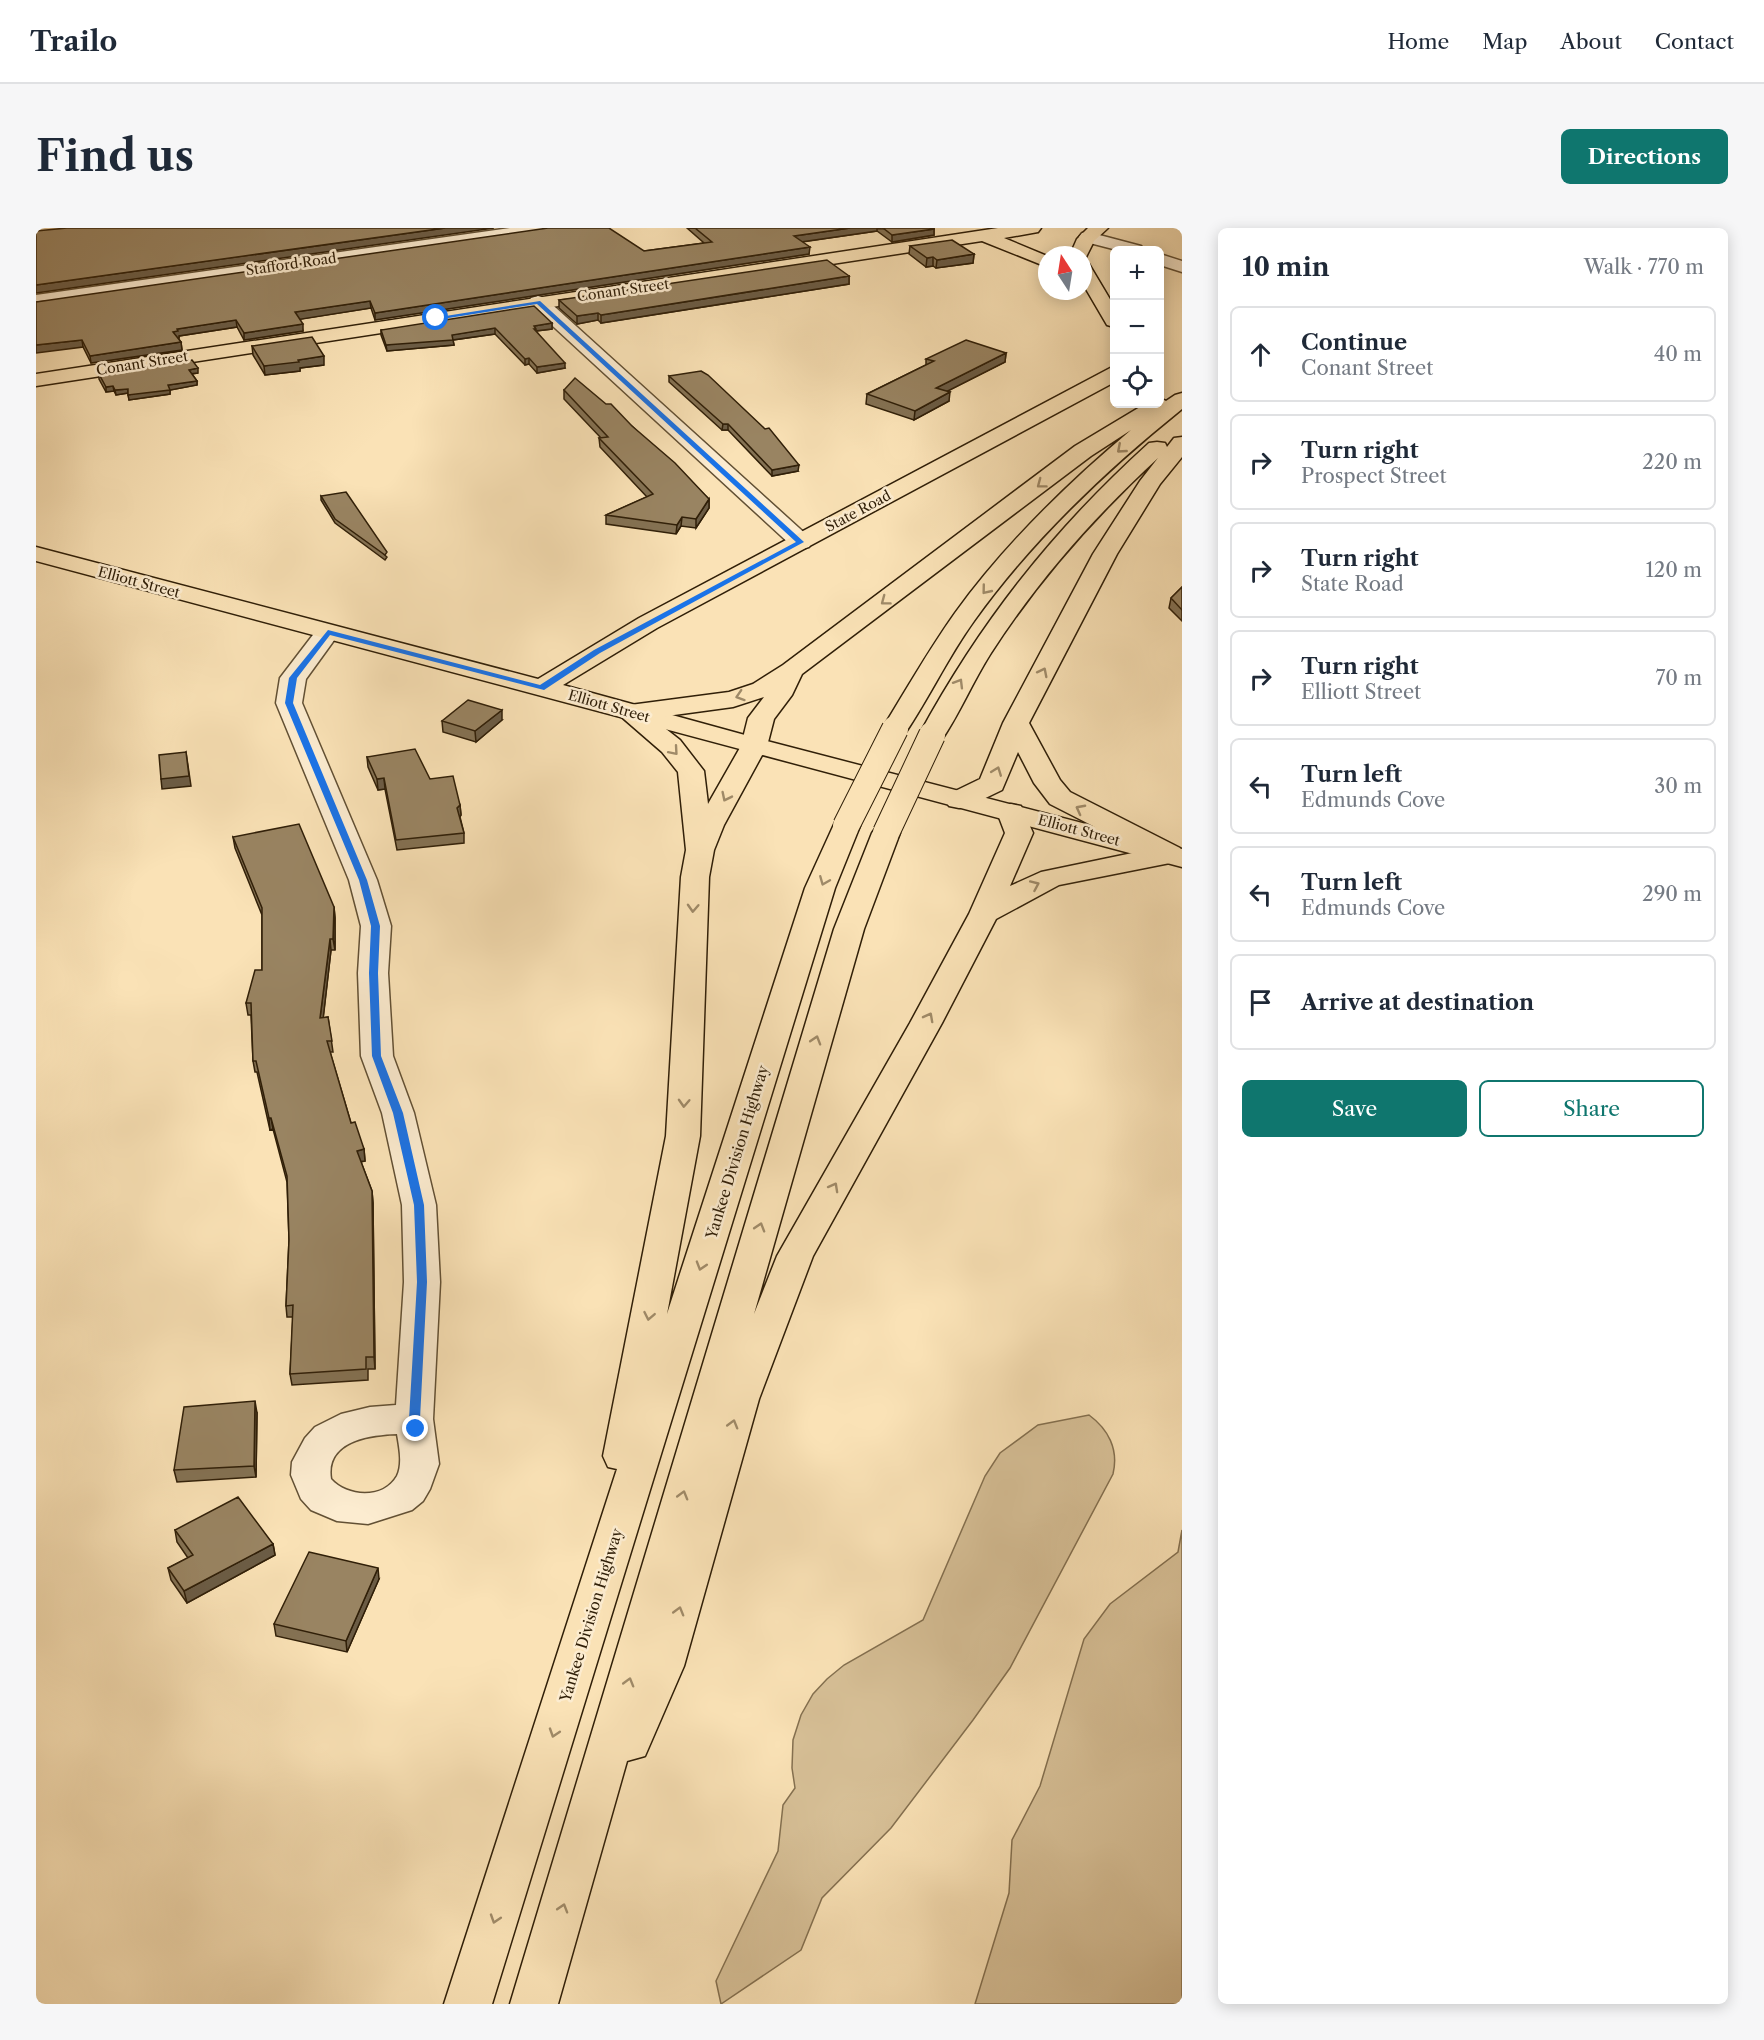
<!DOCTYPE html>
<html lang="en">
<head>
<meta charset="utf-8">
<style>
  :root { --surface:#fff; --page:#f6f6f7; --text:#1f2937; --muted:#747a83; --line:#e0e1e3; --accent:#0f766e }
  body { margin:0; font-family:"Libre Caslon Text",serif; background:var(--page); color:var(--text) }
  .controls { position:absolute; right:18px; top:18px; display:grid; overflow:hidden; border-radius:9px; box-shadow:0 3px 15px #0003 }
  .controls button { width:54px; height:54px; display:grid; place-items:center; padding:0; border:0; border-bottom:2px solid var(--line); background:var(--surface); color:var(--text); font:30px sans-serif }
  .compass { position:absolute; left:1002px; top:18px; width:54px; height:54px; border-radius:50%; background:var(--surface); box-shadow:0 3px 15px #0003; rotate:348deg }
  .stop { position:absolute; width:18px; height:18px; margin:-14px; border:4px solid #1a73e8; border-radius:50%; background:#fff }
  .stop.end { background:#1a73e8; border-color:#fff; box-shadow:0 2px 6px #0008 }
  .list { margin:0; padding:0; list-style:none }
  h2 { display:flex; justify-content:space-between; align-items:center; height:78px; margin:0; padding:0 24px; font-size:26px }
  h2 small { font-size:20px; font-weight:400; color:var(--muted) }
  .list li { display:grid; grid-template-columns:39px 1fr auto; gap:18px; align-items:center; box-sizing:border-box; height:96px; margin:0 12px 12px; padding:0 12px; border:2px solid var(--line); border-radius:9px }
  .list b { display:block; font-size:22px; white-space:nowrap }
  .list p { margin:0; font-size:20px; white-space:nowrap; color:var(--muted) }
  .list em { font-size:20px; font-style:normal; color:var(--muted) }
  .actions { display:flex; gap:12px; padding:18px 24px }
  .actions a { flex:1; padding:14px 0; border:2px solid var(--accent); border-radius:9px; text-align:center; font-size:21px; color:var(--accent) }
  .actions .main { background:var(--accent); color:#fff }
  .icon { flex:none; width:33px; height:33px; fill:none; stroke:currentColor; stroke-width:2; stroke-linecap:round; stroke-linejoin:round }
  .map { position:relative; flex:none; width:1146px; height:1776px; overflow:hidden; border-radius:9px }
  header { display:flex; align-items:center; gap:36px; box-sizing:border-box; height:84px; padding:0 30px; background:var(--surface); border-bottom:2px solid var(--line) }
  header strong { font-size:28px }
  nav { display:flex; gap:33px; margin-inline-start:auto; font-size:21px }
  .intro { display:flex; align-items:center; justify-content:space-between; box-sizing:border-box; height:144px; padding:0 36px }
  h1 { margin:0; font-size:42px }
  .button { padding:15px 27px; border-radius:9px; background:var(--accent); color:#fff; font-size:21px; font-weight:700 }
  main { display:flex; gap:36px; padding:0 36px }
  aside { flex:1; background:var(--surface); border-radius:9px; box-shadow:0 3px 15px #0003 }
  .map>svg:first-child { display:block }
</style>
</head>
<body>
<header>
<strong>Trailo</strong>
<nav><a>Home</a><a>Map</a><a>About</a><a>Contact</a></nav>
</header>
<div class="intro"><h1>Find us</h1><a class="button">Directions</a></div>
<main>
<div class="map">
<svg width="1146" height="1776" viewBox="0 0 1146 1776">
  <rect width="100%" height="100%" fill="#fae2b6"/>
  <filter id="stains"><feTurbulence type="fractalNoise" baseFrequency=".00333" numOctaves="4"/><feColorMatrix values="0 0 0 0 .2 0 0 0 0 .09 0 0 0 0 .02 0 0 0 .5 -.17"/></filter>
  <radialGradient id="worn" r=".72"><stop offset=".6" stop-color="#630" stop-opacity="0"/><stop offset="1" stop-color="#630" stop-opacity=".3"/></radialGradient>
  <!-- green -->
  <path fill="#d8c198" stroke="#847050" stroke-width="1.5" d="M 1053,1187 C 1072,1201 1083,1221 1077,1246 L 974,1440 L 937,1492 L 855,1600 L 786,1670 L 765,1722 L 685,1776 L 680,1753 L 742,1623 L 747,1577 L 759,1560 L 756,1540 L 757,1512 L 765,1487 L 777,1466 L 791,1451 L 808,1437 L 887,1392 L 949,1248 L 964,1225 L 1002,1197 Z
    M 1146,1302 L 1146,1776 L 939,1776 L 973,1665 L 976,1612 L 1004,1558 L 1048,1411 L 1074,1376 L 1142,1324 Z"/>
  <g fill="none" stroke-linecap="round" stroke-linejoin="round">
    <defs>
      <path id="minor" d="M 474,0 L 520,0 L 517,4 L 511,5 L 0,79 L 0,67 Z
        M 1052,4 L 1105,18 L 1108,22 L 1081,22 L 1046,13 L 1043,9 L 1046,5 Z
        M 1124,26 L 1146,33 L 1146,44 L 1124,37 Z
        M 502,68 L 509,70 L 773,309 L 776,314 L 773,319 L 765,321 L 757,319 L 495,78 L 493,74 L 495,70 Z
        M 292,397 L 301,399 L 304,404 L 270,451 L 266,475 L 341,652 L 355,698 L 352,745 L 357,828 L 378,885 L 400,977 L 404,1054 L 397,1191 L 403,1236 L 394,1261 L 387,1273 L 376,1282 L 332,1296 L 301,1293 L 275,1282 L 265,1271 L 255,1247 L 256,1234 L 269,1210 L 279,1199 L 305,1186 L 334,1179 L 360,1177 L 368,1054 L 366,977 L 346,885 L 325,828 L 322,745 L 325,698 L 313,652 L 240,475 L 244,450 L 283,399 ZM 361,1206 C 363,1218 367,1236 361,1248 C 347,1272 311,1269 295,1251 C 289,1213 333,1207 361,1206 Z"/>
      <path id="major" d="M 962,0 L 1005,0 L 1002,4 L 968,10 L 1011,28 L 1011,39 L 946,13 L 0,158 L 0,146 Z
        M 1052,0 L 1072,0 L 1058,13 L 1049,31 L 1047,31 L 1047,27 L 1034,27 L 1041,11 Z
        M 1047,35 L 1053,36 L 1078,78 L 1078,99 L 1071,97 L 1047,56 Z
        M 1078,138 L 1078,154 L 1075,156 L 621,400 L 527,457 L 727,512 L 1146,621 L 1146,639 L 0,333 L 0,319 L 502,451 L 603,390 Z"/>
      <path id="highway" d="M 1146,165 L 1146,181 C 1069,243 995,313 938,393 C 912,429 893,470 868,507 L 859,509 L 850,507 L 846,501 C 870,462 892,423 919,385 C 968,317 1031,256 1095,202 L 1055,228 L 766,446 L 756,467 L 738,491 L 731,518 L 688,597 L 678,622 L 673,649 L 664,908 L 631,1086 L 769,660 L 800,592 L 810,590 L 820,592 L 824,598 L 799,660 L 456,1776 L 408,1776 L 581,1241 L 572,1239 L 567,1228 L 630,908 L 645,649 L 650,622 L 642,544 L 626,524 L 581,485 L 585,479 L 594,477 L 693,464 L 717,456 L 747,437 L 1039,218 L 1109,176 L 1124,176 L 1124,170 L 1130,173 L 1139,167 ZM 728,469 L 712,490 L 705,518 L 672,576 L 668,543 L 644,512 L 616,490 L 697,479 Z
        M 1146,209 L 1146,229 L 1124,256 L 1081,326 L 993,495 L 1024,552 L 1034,564 L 1144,620 L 1146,629 L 1134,635 L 1023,657 L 960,691 L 906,795 L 777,1028 L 723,1171 L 648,1438 L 609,1528 L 591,1533 L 522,1776 L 474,1776 L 798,701 L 836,605 L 840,599 L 850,597 L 860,599 L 864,605 L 828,701 L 718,1086 L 741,1028 L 874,795 L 933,686 L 969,605 L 961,584 L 965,578 L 975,576 L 985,578 L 997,605 L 974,658 L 1005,644 L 1106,623 L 1014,576 L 998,555 L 982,524 L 966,562 L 933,578 L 923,580 L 913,578 L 909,572 L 913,566 L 944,551 L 967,495 L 1057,326 L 1104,253 L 1122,230 C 1058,289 1002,352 955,425 C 937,453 924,485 905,513 L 896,515 L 887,513 L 883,507 C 945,393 1017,302 1113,215 L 1121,214 L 1129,215 L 1131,219 L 1138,210 Z"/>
    </defs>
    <!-- minor casing -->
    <use href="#minor" stroke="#625034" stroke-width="3"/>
    <!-- major casing -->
    <use href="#major" stroke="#301f08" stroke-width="3"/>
    <!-- highway casing -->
    <use href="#highway" stroke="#301f08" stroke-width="3"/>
    <!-- minor -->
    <use href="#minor" fill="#fcecd0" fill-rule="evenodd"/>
    <!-- major -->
    <use href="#major" fill="#fae2b6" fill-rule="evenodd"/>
    <!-- highway -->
    <use href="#highway" fill="#fae2b6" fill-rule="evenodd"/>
    <defs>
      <path id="highway-bridge" d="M 810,598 L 859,501
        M 850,605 L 896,507"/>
    </defs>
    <!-- highway-bridge casing -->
    <use href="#highway-bridge" stroke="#301f08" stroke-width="28" stroke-linecap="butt"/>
    <!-- highway-bridge -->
    <use href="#highway-bridge" stroke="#fae2b6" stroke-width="26"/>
  </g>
  <!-- wall -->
  <path fill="#847254" stroke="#301f08" stroke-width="1.5" d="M 651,0 L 898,1 L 898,7 L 856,14 L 841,3 L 766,14 L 773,26 L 339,92 L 335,80 L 264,91 L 267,103 L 208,112 L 201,99 L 143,108 L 143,110 L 142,110 L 145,114 L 146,122 L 55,135 L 47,119 L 0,74 L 608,23 L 668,15 Z
    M 874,18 L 938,26 L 937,35 L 900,40 L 897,38 L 890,39 L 873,26 Z
    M 813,48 L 813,56 L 565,95 L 562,92 L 541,96 L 523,80 L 523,72 Z
    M 516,95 L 516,101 L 500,103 L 529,140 L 501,145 L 493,136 L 489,137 L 459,106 L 417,112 L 418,117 L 351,123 L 345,107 L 345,102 Z
    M 216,118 L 288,137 L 264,140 L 264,143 L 229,147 L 217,127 Z
    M 970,125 L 969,134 L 911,163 L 913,173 L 878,192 L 830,176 L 831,166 L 890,137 L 890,131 Z
    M 162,145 L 156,146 L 161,153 L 161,157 L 134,162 L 134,166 L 93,172 L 92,165 L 80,167 L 78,163 L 70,164 L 63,151 L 63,146 Z
    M 633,148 L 762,243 L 736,248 L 692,202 L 686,202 L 633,154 Z
    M 528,162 L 596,198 L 673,271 L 673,280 L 660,300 L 645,298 L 640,306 L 570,296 L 570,287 L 611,269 L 564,219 L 563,210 L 565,210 L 528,171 Z
    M 285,268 L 351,329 L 349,332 L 299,295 L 285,272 Z
    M 1146,359 L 1146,393 L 1133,380 L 1135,370 Z
    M 466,492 L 440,514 L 407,504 L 406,493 Z
    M 331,529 L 394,551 L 424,577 L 425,587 L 424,589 L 428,605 L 428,615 L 361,622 L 349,561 L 342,562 L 332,539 Z
    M 197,609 L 298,679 L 299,690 L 299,722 L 295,722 L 287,790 L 292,789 L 297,824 L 294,824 L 315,895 L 328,921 L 329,933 L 325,934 L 336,963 L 337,975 L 339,1141 L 332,1141 L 332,1152 L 256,1157 L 254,1146 L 257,1089 L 251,1089 L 250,1078 L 253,1012 L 251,954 L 237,901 L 234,902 L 221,844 L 219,844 L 217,833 L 215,787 L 212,787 L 210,775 L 226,742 L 226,687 L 199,620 Z
    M 221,1185 L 220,1249 L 141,1254 L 138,1242 Z
    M 139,1302 L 237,1316 L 239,1327 L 151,1375 L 135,1352 L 132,1340 L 152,1330 L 141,1314 Z
    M 343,1351 L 311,1424 L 240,1408 L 238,1396 Z"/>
  <!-- shaded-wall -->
  <path fill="#6b5c45" stroke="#301f08" stroke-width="1.5" d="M 409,0 L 458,0 L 0,65 L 0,57 Z
    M 814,0 L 841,0 L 841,3 L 758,15 L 758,8 Z
    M 898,1 L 898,7 L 856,14 L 856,7 Z
    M 774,19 L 773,26 L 339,92 L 339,85 Z
    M 938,26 L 937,35 L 900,40 L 901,32 Z
    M 897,29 L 897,38 L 890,39 L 891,30 Z
    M 813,48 L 813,56 L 565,95 L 565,87 Z
    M 334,73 L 335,80 L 260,92 L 259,84 Z
    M 562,85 L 562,92 L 541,96 L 541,88 Z
    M 200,92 L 201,99 L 143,108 L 143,110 L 138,111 L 137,104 L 141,101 Z
    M 516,95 L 516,101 L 500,103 L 500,106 L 498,98 Z
    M 267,96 L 267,103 L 208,112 L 208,105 Z
    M 459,100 L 459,106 L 417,112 L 418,117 L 351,123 L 350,117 Z
    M 46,112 L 47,119 L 0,125 L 0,117 Z
    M 145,114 L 146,122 L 55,135 L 54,128 Z
    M 970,125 L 969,134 L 900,169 L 900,160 Z
    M 288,128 L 288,137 L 264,140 L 264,143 L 229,147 L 228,138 L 262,132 Z
    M 493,130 L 493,136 L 489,137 L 489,131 Z
    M 529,135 L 529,140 L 501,145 L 501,139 Z
    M 162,140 L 162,145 L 153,146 L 153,142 Z
    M 161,153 L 161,157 L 134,162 L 134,166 L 93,172 L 92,167 L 132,157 Z
    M 77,158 L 78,163 L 70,164 L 70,159 Z
    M 92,161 L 92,165 L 80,167 L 79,162 Z
    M 914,164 L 913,173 L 878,192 L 879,183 Z
    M 687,196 L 692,196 L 692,202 L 686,202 Z
    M 763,237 L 762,243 L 736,248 L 736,242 Z
    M 673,271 L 673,280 L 660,300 L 660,291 Z
    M 646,289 L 645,298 L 640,306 L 641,297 Z
    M 466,482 L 466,492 L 440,514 L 439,503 Z
    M 150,524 L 155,558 L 126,561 L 125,551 Z
    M 348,550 L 349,561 L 342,562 L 341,551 Z
    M 424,577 L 425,587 L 422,590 L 421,580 Z
    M 298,679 L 299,690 L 299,722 L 297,711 Z
    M 294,711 L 295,722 L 286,801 L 284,790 Z
    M 233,890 L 235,890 L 237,901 L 234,902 Z
    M 328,921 L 329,933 L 322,934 L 321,923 Z
    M 336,963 L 337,975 L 339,1141 L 338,1129 Z
    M 219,1173 L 221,1185 L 220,1249 L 218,1238 Z
    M 237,1316 L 239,1327 L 151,1375 L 148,1363 Z
    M 342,1340 L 343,1351 L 311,1424 L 310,1413 Z"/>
  <!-- building -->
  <path fill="#998462" stroke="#301f08" stroke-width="1.5" d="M 31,0 L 409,0 L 0,57 L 0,3 Z
    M 512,0 L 573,0 L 608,23 L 676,14 L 659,0 L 814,0 L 758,8 L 774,19 L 339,85 L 334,73 L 259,84 L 267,96 L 208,105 L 200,92 L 141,101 L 142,103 L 137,104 L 145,114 L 54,128 L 46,112 L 0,117 L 0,74 Z
    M 847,0 L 898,0 L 898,1 L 856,7 Z
    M 916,12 L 938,26 L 901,32 L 897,29 L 891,30 L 874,18 Z
    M 791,32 L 813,48 L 565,87 L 562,85 L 541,88 L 523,72 Z
    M 498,78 L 516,95 L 498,98 L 500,101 L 498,101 L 529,135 L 501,139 L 493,130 L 489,131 L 459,100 L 416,107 L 417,112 L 350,117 L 345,102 Z
    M 276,109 L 288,128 L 262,132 L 263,134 L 228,138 L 216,118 Z
    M 930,112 L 970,125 L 900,160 L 914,164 L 879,183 L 831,166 L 898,133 L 890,131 Z
    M 156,132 L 162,140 L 153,142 L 161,153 L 132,157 L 134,162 L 92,167 L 92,161 L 79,162 L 77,158 L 70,159 L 63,146 Z
    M 665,143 L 672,147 L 729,201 L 733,200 L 763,237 L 736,242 L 692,196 L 687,196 L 633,148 Z
    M 539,150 L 570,176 L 575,176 L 596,198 L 639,235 L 673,271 L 660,291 L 646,289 L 641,297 L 570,287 L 617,266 L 563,210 L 572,209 L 528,162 Z
    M 310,264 L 351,324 L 349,327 L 299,291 L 285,268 Z
    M 1146,359 L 1146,382 L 1135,370 Z
    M 432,472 L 466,482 L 439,503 L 406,493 Z
    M 379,521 L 394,551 L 417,548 L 424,577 L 421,580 L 428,605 L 360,612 L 348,550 L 341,551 L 331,529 Z
    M 150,524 L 153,548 L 125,551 L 123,527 Z
    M 263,596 L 298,679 L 297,711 L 294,711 L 284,790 L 292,789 L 296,813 L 291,813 L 315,895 L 319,894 L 328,921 L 321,923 L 336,963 L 338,1129 L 330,1129 L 330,1141 L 254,1146 L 257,1077 L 250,1078 L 253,1012 L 251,948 L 235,890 L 233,890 L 220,833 L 217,833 L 215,775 L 210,775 L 219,742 L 226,742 L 226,680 L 197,609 Z
    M 219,1173 L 218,1238 L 138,1242 L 148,1179 Z
    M 202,1269 L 237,1316 L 148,1363 L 132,1340 L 157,1327 L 139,1302 Z
    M 273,1324 L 342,1340 L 310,1413 L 238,1396 Z"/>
  <!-- one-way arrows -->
  <defs><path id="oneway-chevron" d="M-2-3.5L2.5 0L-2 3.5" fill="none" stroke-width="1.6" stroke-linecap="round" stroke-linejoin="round" transform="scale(1.5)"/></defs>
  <g stroke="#9f8a68">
    <use href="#oneway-chevron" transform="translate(1085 221) rotate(139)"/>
    <use href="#oneway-chevron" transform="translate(1005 256) rotate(143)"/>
    <use href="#oneway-chevron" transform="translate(950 362) rotate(129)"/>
    <use href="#oneway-chevron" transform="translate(849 373) rotate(143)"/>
    <use href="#oneway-chevron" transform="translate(1007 444) rotate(-63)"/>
    <use href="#oneway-chevron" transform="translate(923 455) rotate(-59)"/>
    <use href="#oneway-chevron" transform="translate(704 468) rotate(162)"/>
    <use href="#oneway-chevron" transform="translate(638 523) rotate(49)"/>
    <use href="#oneway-chevron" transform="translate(961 543) rotate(-69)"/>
    <use href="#oneway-chevron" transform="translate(690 569) rotate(116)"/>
    <use href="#oneway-chevron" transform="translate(1044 581) rotate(-152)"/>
    <use href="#oneway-chevron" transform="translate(788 653) rotate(112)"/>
    <use href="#oneway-chevron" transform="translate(999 657) rotate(-24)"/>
    <use href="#oneway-chevron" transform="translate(657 680) rotate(93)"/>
    <use href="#oneway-chevron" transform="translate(893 789) rotate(-62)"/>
    <use href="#oneway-chevron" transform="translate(780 812) rotate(-73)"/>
    <use href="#oneway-chevron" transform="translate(648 875) rotate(93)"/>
    <use href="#oneway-chevron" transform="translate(798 959) rotate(-61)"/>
    <use href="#oneway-chevron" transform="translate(724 999) rotate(-73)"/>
    <use href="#oneway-chevron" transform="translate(665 1038) rotate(107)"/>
    <use href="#oneway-chevron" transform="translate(613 1088) rotate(101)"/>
    <use href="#oneway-chevron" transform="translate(697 1196) rotate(-74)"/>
    <use href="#oneway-chevron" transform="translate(647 1267) rotate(-74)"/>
    <use href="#oneway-chevron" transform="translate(643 1383) rotate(-74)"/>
    <use href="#oneway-chevron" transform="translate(593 1454) rotate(-74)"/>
    <use href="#oneway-chevron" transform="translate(518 1505) rotate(108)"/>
    <use href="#oneway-chevron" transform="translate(527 1680) rotate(-73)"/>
    <use href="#oneway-chevron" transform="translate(459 1691) rotate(108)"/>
  </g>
  <!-- route -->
  <path fill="#1a73e8" d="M 504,73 L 768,314 L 564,425 L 508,462 L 294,407 L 261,450 L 257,475 L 331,652 L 344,698 L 342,745 L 345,828 L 367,885 L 388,977 L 391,1054 L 384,1191 L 385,1201 L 380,1205 L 374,1201 L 373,1191 L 381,1054 L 378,977 L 357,885 L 336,828 L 333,745 L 335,698 L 323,652 L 249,475 L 253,450 L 292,402 L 504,457 L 558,422 L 760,314 L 501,76 L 400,92 L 397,90 Z"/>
  <g text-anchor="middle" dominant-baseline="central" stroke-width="5" stroke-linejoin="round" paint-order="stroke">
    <!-- far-street labels -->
    <g font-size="14" fill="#301f08" stroke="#fcecd0">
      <text transform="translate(255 36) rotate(-8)">Stafford Road</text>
      <text transform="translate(587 62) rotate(-8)">Conant Street</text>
      <text transform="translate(106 135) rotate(-9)">Conant Street</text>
      <text transform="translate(822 283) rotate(-28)">State Road</text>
      <text transform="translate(103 354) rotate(15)">Elliott Street</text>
      <text transform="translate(573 478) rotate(16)">Elliott Street</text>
      <text transform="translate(1043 602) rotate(15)">Elliott Street</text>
    </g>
    <!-- street labels -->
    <g font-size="15" fill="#301f08" stroke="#fcecd0">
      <text transform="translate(701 924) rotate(-73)">Yankee Division Highway</text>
      <text transform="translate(555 1387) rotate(-73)">Yankee Division Highway</text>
    </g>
  </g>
  <rect width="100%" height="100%" filter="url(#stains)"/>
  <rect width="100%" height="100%" fill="url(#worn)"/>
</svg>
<div class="controls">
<button>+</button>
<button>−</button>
<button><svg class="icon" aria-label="locate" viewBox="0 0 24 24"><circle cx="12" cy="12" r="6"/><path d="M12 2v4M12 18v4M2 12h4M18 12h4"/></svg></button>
</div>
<svg class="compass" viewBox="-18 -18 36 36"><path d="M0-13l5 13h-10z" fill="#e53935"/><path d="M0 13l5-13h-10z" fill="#747a83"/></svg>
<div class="stop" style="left:400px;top:90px"></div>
<div class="stop end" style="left:380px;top:1201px"></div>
</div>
<aside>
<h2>10 min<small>Walk · 770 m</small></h2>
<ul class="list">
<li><svg class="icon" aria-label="ahead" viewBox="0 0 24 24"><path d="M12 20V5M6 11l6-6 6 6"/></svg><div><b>Continue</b><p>Conant Street</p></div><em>40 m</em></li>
<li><svg class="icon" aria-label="right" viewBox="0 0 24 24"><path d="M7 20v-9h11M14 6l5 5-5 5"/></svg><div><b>Turn right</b><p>Prospect Street</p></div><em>220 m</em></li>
<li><svg class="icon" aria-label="right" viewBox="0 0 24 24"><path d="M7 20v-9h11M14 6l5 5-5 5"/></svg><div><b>Turn right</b><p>State Road</p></div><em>120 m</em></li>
<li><svg class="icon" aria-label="right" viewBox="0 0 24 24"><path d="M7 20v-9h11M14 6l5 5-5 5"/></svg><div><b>Turn right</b><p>Elliott Street</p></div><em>70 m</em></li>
<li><svg class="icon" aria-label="left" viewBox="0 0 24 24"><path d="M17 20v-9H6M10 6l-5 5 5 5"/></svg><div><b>Turn left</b><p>Edmunds Cove</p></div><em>30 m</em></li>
<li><svg class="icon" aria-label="left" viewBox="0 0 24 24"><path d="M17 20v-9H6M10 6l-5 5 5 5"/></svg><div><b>Turn left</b><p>Edmunds Cove</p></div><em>290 m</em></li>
<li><svg class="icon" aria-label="arrive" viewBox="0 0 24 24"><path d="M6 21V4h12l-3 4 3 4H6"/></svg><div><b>Arrive at destination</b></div></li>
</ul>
<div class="actions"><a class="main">Save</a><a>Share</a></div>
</aside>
</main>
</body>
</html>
